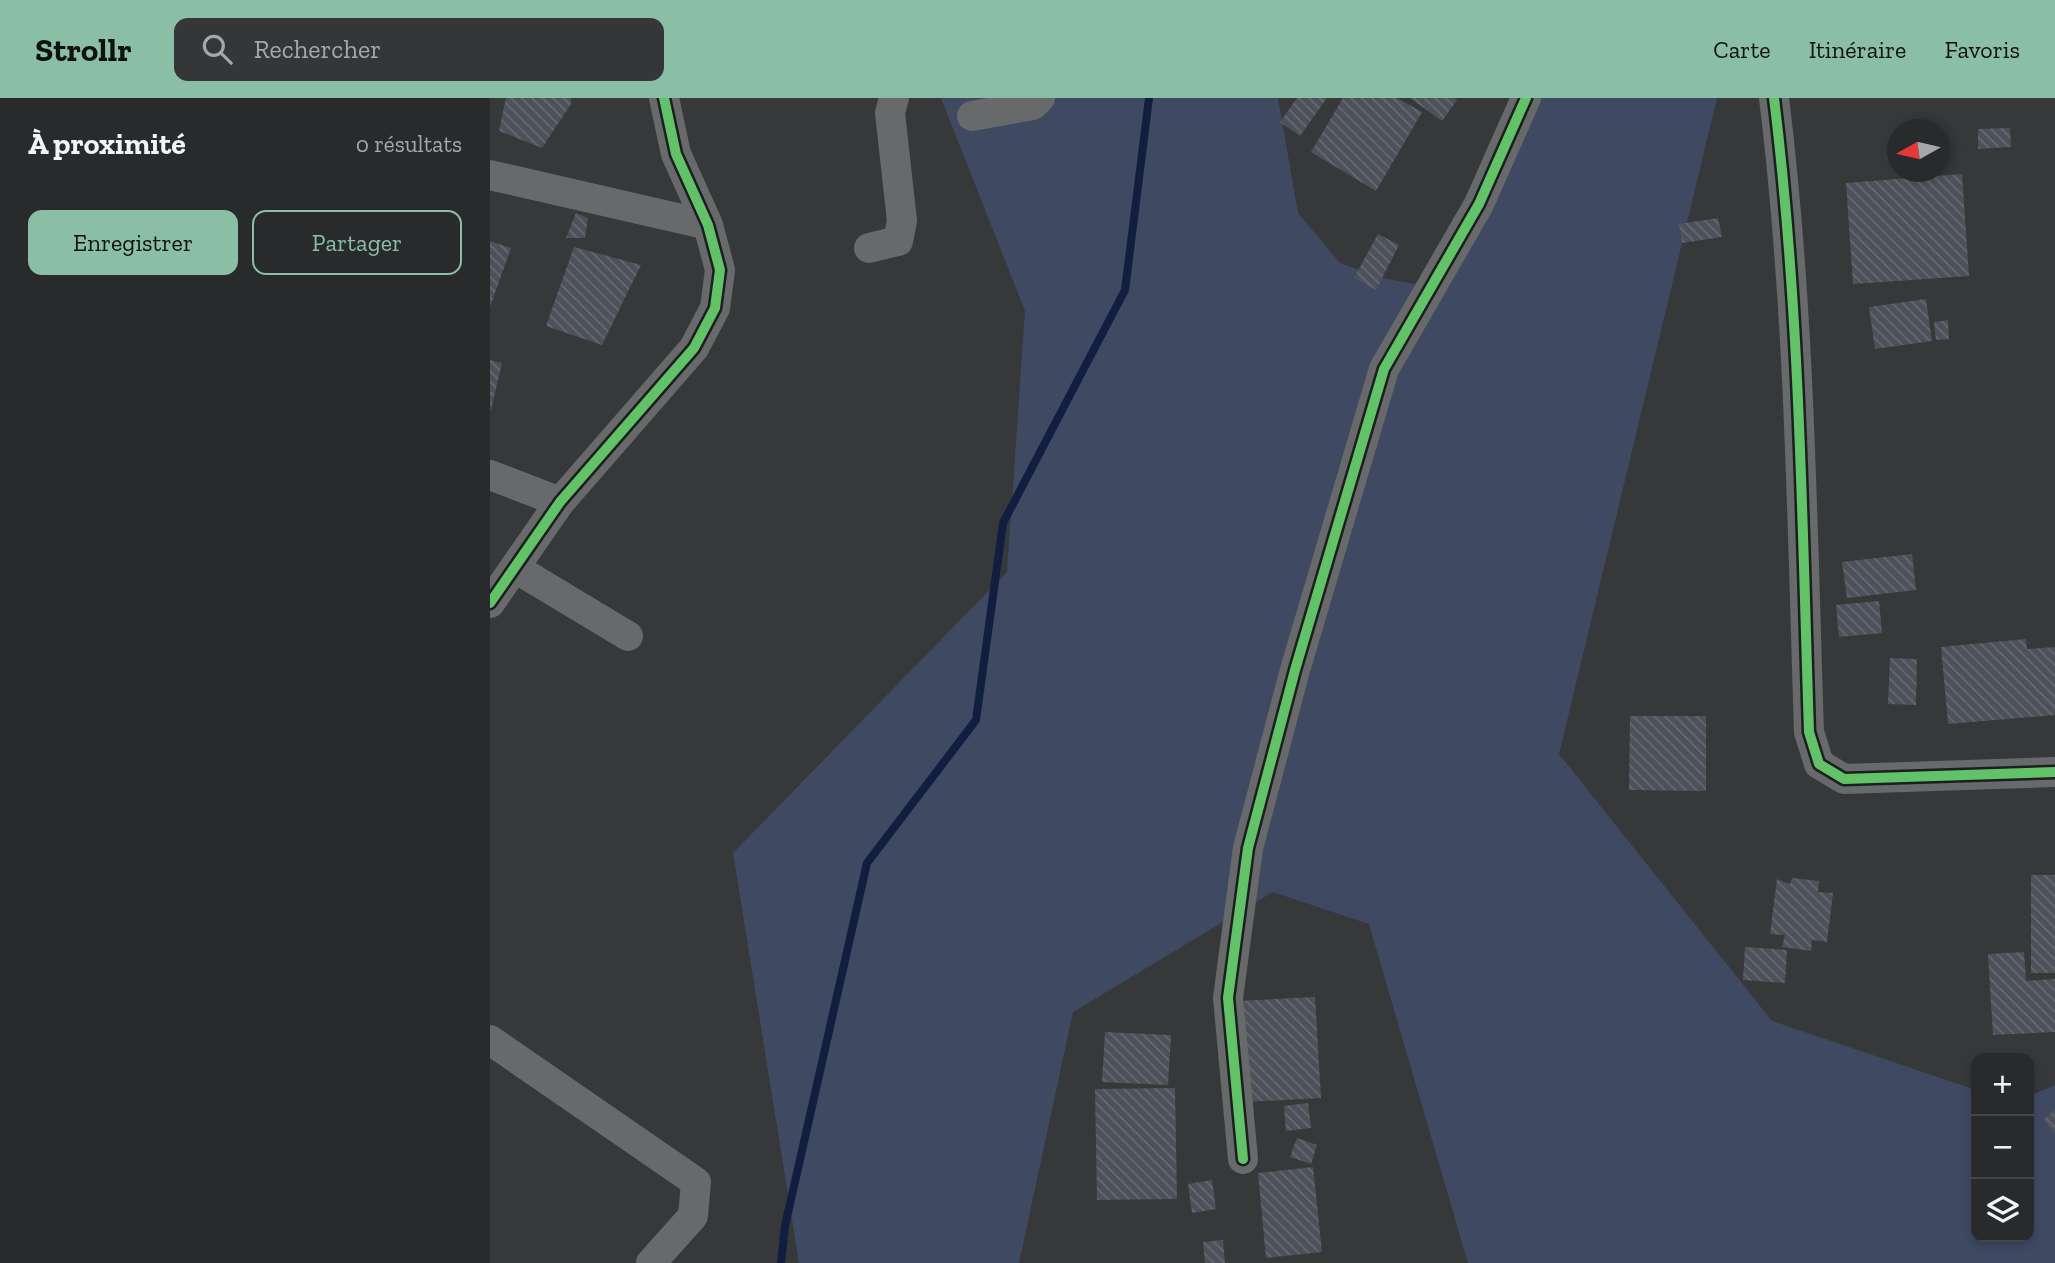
<!DOCTYPE html>
<html lang="fr">
<head>
<meta charset="utf-8">
<style>
  :root { --surface:#282a2c; --page:#343638; --text:#f1f3f6; --muted:#a5a7a9; --line:#444648; --accent:#8abfa5 }
  body { margin:0; font-family:"Zilla Slab",serif; background:var(--page); color:var(--text) }
  .controls { position:absolute; right:21px; bottom:21px; display:grid; overflow:hidden; border-radius:14px; box-shadow:0 4px 10px #0003 }
  .controls button { width:63px; height:63px; display:grid; place-items:center; padding:0; border:0; border-bottom:2px solid var(--line); background:var(--surface); color:var(--text); font:35px sans-serif }
  .compass { position:absolute; left:1397px; top:21px; width:63px; height:63px; border-radius:50%; background:var(--surface); box-shadow:0 4px 10px #0003; rotate:262deg }
  .list { margin:0; padding:0; list-style:none }
  h2 { display:flex; justify-content:space-between; align-items:center; height:91px; margin:0; padding:0 28px; font-size:30px }
  h2 small { font-size:23px; font-weight:400; color:var(--muted) }
  .actions { display:flex; gap:14px; padding:21px 28px }
  .actions a { flex:1; padding:16px 0; border:2px solid var(--accent); border-radius:14px; text-align:center; font-size:24px; color:var(--accent) }
  .actions .main { background:var(--accent); color:#111 }
  .icon { flex:none; width:38px; height:38px; fill:none; stroke:currentColor; stroke-width:2; stroke-linecap:round; stroke-linejoin:round }
  .map { position:relative; flex:none; width:1565px; height:1165px; overflow:hidden }
  header { display:flex; align-items:center; gap:42px; box-sizing:border-box; height:98px; padding:0 35px; background:var(--accent); color:#111 }
  header strong { font-size:33px }
  nav { display:flex; gap:38px; margin-inline-start:auto; font-size:24px }
  .search { width:490px; height:63px; background:var(--page); display:flex; align-items:center; gap:18px; box-sizing:border-box; padding:0 24px; border-radius:14px; color:var(--muted); font-size:26px }
  main { display:flex }
  aside { flex:1; background:var(--surface) }
  .map>svg:first-child { display:block }
</style>
</head>
<body>
<header>
<strong>Strollr</strong>
<div class="search"><svg class="icon" aria-label="search" viewBox="0 0 24 24"><circle cx="10" cy="10" r="6"/><path d="M15 15l6 6"/></svg>Rechercher</div>
<nav><a>Carte</a><a>Itinéraire</a><a>Favoris</a></nav>
</header>
<main>
<aside>
<h2>À proximité<small>0 résultats</small></h2>
<ul class="list">
</ul>
<div class="actions"><a class="main">Enregistrer</a><a>Partager</a></div>
</aside>
<div class="map">
<svg width="1565" height="1165" viewBox="0 0 1565 1165">
  <defs>
    <pattern id="building-back-hatch" width="6" height="6" patternUnits="userSpaceOnUse" patternTransform="scale(1.75)"><rect width="6" height="6" fill="#4d515a"/><path d="M-1 5l2 2M0 0l6 6M5-1l2 2" fill="none" stroke="#666971"/></pattern>
  </defs>
  <rect width="100%" height="100%" fill="#36383a"/>
  <!-- grass -->
  <path fill="#3f4a62" d="M 451,0 L 788,0 L 808,115 L 850,165 L 888,179 L 950,191 L 1049,8 L 1045,0 L 1227,0 L 1069,656 L 1282,923 L 1486,992 L 1486,1139 L 1539,1139 L 1539,998 L 1565,987 L 1565,1165 L 978,1165 L 879,826 L 783,794 L 583,914 L 529,1165 L 309,1165 L 243,755 L 517,474 L 535,213 Z"/>
  <g fill="none" stroke-linecap="round" stroke-linejoin="round">
    <!-- stream -->
    <path stroke="#111e3f" stroke-width="8" d="M 291,1165 L 295,1128 L 377,765 L 486,622 L 513,425 L 635,192 L 659,0"/>
  </g>
  <!-- building -->
  <path fill="url(#building-back-hatch)" d="M 16,0 L 81,0 L 81,6 L 52,50 L 9,33 Z
    M 807,0 L 837,0 L 810,38 L 790,24 Z
    M 853,0 L 907,0 L 932,14 L 886,93 L 821,54 Z
    M 920,0 L 964,0 L 967,2 L 952,23 Z
    M 1520,30 L 1521,49 L 1488,51 L 1488,31 Z
    M 1472,76 L 1479,178 L 1363,186 L 1356,85 Z
    M 86,115 L 98,120 L 95,140 L 76,140 Z
    M 1228,120 L 1232,139 L 1192,145 L 1189,126 Z
    M 888,136 L 909,147 L 886,192 L 864,180 Z
    M 0,143 L 21,150 L 0,209 Z
    M 84,149 L 151,167 L 112,247 L 56,228 Z
    M 1436,201 L 1442,243 L 1385,251 L 1379,209 Z
    M 1458,222 L 1459,241 L 1446,242 L 1444,224 Z
    M 0,262 L 12,265 L 1,312 L 0,312 Z
    M 1422,456 L 1426,492 L 1357,500 L 1352,464 Z
    M 1389,503 L 1392,535 L 1349,539 L 1346,507 Z
    M 1536,541 L 1537,551 L 1565,549 L 1565,617 L 1458,626 L 1451,549 Z
    M 1400,560 L 1427,561 L 1426,607 L 1398,606 Z
    M 1140,618 L 1216,618 L 1216,693 L 1139,692 Z
    M 1541,777 L 1565,777 L 1565,875 L 1541,875 Z
    M 1302,780 L 1329,783 L 1328,794 L 1343,795 L 1337,844 L 1322,842 L 1321,853 L 1292,849 L 1295,837 L 1280,836 L 1287,781 L 1300,786 Z
    M 1255,849 L 1297,852 L 1295,885 L 1253,882 Z
    M 1534,854 L 1536,883 L 1565,881 L 1565,934 L 1503,937 L 1498,856 Z
    M 825,899 L 831,1000 L 754,1004 L 748,903 Z
    M 615,934 L 681,937 L 678,987 L 612,984 Z
    M 685,990 L 687,1101 L 607,1102 L 605,991 Z
    M 818,1005 L 821,1030 L 796,1033 L 794,1008 Z
    M 1565,1012 L 1565,1036 L 1553,1022 Z
    M 807,1040 L 827,1047 L 821,1066 L 800,1059 Z
    M 823,1069 L 832,1154 L 776,1160 L 768,1075 Z
    M 722,1082 L 726,1111 L 702,1115 L 698,1086 Z
    M 733,1142 L 735,1165 L 715,1165 L 713,1144 Z"/>
  <g fill="none" stroke-linecap="round" stroke-linejoin="round">
    <!-- minor -->
    <path stroke="#68696a" stroke-width="30" d="M 1284,0 C 1310,210 1312,422 1319,634 L 1329,666 L 1354,681 L 1565,674
      M 482,18 L 543,7 L 550,0
      M 0,77 L 218,127
      M 379,150 L 408,143 L 412,123 L 400,15 L 404,0
      M 0,377 L 70,404
      M 25,470 L 138,538
      M 0,505 L 70,404 L 204,250 L 225,210 L 230,172 L 218,127 L 186,56 L 174,0
      M 0,942 L 206,1084 L 203,1118 L 161,1165
      M 753,1061 L 738,900 L 758,750 L 805,572 L 894,271 L 989,106 L 1036,0"/>
    <defs>
      <path id="cycleway" d="M 1284,0 C 1310,210 1312,422 1319,634 L 1329,666 L 1354,681 L 1565,674
        M 0,505 L 70,404 L 204,250 L 225,210 L 230,172 L 218,127 L 186,56 L 174,0
        M 753,1061 L 738,900 L 758,750 L 805,572 L 894,271 L 989,106 L 1036,0"/>
    </defs>
    <!-- cycleway casing -->
    <use href="#cycleway" stroke="#1d1e20" stroke-width="15"/>
    <!-- cycleway -->
    <use href="#cycleway" stroke="#61c268" stroke-width="10"/>
  </g>
</svg>
<div class="controls">
<button>+</button>
<button>−</button>
<button><svg class="icon" aria-label="layers" viewBox="0 0 24 24"><path d="M12 4l9 5-9 5-9-5zM3 14l9 5 9-5"/></svg></button>
</div>
<svg class="compass" viewBox="-18 -18 36 36"><path d="M0-13l5 13h-10z" fill="#e53935"/><path d="M0 13l5-13h-10z" fill="#a5a7a9"/></svg>
</div>
</main>
</body>
</html>
